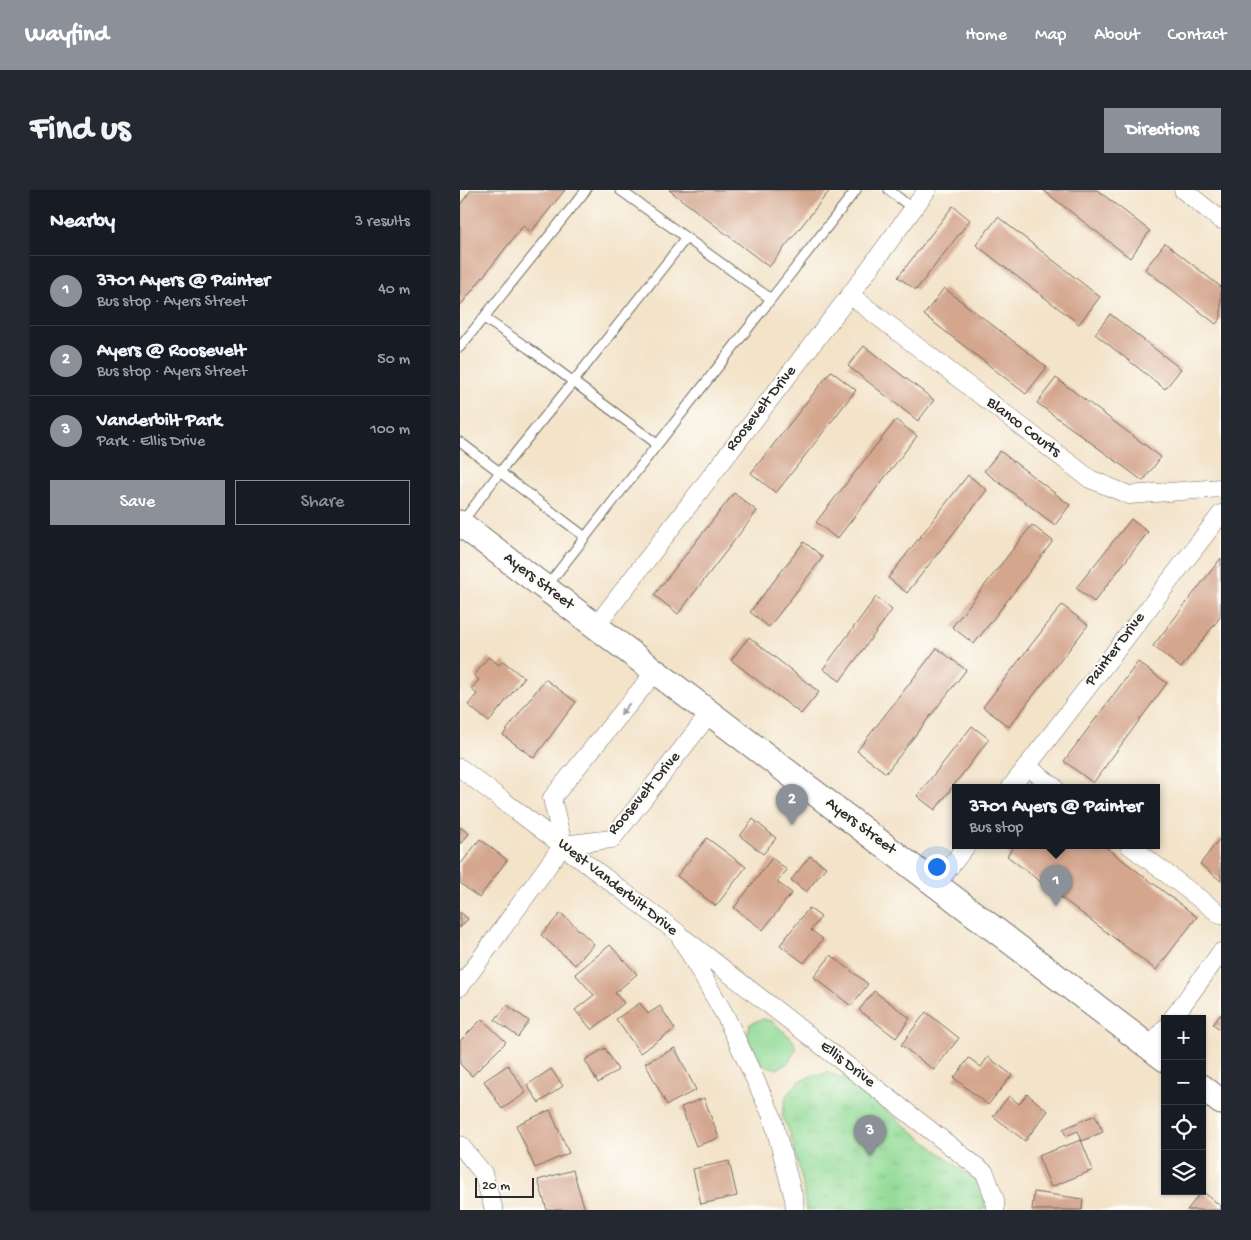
<!DOCTYPE html>
<html lang="en">
<head>
<meta charset="utf-8">
<style>
  :root { --surface:#171b24; --page:#242831; --text:#f1f3f6; --muted:#9ea1a6; --line:#363941; --accent:#8c9099 }
  body { margin:0; font-family:"Gochi Hand",sans-serif; background:var(--page); color:var(--text) }
  .controls { position:absolute; right:15px; bottom:15px; display:grid; overflow:hidden; border-radius:0px; box-shadow:0 1px 4px #0004 }
  .controls button { width:45px; height:45px; display:grid; place-items:center; padding:0; border:0; border-bottom:1px solid var(--line); background:var(--surface); color:var(--text); font:25px sans-serif }
  .scale { position:absolute; left:15px; bottom:12px; width:59px; box-sizing:border-box; padding-left:5px; border:2px solid #2b2b2b; border-top:0; font-size:14px; line-height:18px; white-space:nowrap; color:#2b2b2b; -webkit-text-stroke:4px #fdfcf7; paint-order:stroke }
  .you { position:absolute; left:476px; top:676px; width:18px; height:18px; margin:-12px; border:4px solid #fff; border-radius:50%; background:#1a73e8; box-shadow:0 0 0 8px #1a73e833 }
  .badge { display:grid; place-items:center; width:32px; height:32px; border-radius:50%; background:var(--accent); color:#fff; font-size:16px; font-weight:700 }
  .pin { position:absolute; translate:-50% -41px; filter:drop-shadow(0 1px 2px #0008) }
  .pin::after { content:''; position:absolute; top:26px; width:18px; height:15px; background:inherit; clip-path:polygon(0 0,100% 0,50% 100%) }
  .popup { position:absolute; left:492px; top:594px; width:208px; height:65px; box-sizing:border-box; display:grid; place-content:center; border-radius:0px; background:var(--surface); filter:drop-shadow(0 1px 4px #0005); font-size:16px; white-space:nowrap; color:var(--muted) }
  .popup b { font-size:19px; color:var(--text) }
  .popup::after { content:''; position:absolute; left:50%; top:100%; margin-left:-10px; border:10px solid transparent; border-top-color:var(--surface) }
  .list { margin:0; padding:0; list-style:none }
  h2 { display:flex; justify-content:space-between; align-items:center; height:65px; margin:0; padding:0 20px; font-size:21px }
  h2 small { font-size:16px; font-weight:400; color:var(--muted) }
  .list li { display:grid; grid-template-columns:32px 1fr auto; gap:15px; align-items:center; box-sizing:border-box; height:70px; padding:0 20px; border-top:1px solid var(--line) }
  .list b { display:block; font-size:19px; white-space:nowrap }
  .list p { margin:0; font-size:16px; white-space:nowrap; color:var(--muted) }
  .list em { font-size:16px; font-style:normal; color:var(--muted) }
  .actions { display:flex; gap:10px; padding:15px 20px }
  .actions a { flex:1; padding:11px 0; border:1px solid var(--accent); border-radius:0px; text-align:center; font-size:18px; color:var(--accent) }
  .actions .main { background:var(--accent); color:#fff }
  .icon { flex:none; width:28px; height:28px; fill:none; stroke:currentColor; stroke-width:2; stroke-linecap:round; stroke-linejoin:round }
  .map { position:relative; flex:none; width:761px; height:1020px; overflow:hidden; border-radius:0px }
  header { display:flex; align-items:center; gap:30px; box-sizing:border-box; height:70px; padding:0 25px; background:var(--accent); color:#fff }
  header strong { font-size:24px }
  nav { display:flex; gap:28px; margin-inline-start:auto; font-size:18px }
  .intro { display:flex; align-items:center; justify-content:space-between; box-sizing:border-box; height:120px; padding:0 30px }
  h1 { margin:0; font-size:35px }
  .button { padding:12px 22px; border-radius:0px; background:var(--accent); color:#fff; font-size:18px; font-weight:700 }
  main { display:flex; gap:30px; padding:0 30px }
  aside { flex:1; background:var(--surface); border-radius:0px; box-shadow:0 1px 4px #0004 }
  .map>svg:first-child { display:block }
</style>
</head>
<body>
<header>
<strong>Wayfind</strong>
<nav><a>Home</a><a>Map</a><a>About</a><a>Contact</a></nav>
</header>
<div class="intro"><h1>Find us</h1><a class="button">Directions</a></div>
<main>
<aside>
<h2>Nearby<small>3 results</small></h2>
<ul class="list">
<li><span class="badge">1</span><div><b>3701 Ayers @ Painter</b><p>Bus stop · Ayers Street</p></div><em>40 m</em></li>
<li><span class="badge">2</span><div><b>Ayers @ Roosevelt</b><p>Bus stop · Ayers Street</p></div><em>50 m</em></li>
<li><span class="badge">3</span><div><b>Vanderbilt Park</b><p>Park · Ellis Drive</p></div><em>100 m</em></li>
</ul>
<div class="actions"><a class="main">Save</a><a>Share</a></div>
</aside>
<div class="map">
<svg width="761" height="1020" viewBox="0 0 761 1020">
  <defs>
    <pattern id="park-tufts" width="24" height="20" patternUnits="userSpaceOnUse" patternTransform="scale(1.25)"><rect width="24" height="20" fill="#91da95"/><path d="M3 7l-1-3M5 7V3M7 7l1-3M15 17l-1-3M17 17v-4M19 17l1-3" fill="none" stroke="#7dbb81"/></pattern>
  </defs>
  <rect width="100%" height="100%" fill="#fdfcf7"/>
  <filter id="ink" filterUnits="userSpaceOnUse"><feTurbulence type="fractalNoise" baseFrequency=".02" numOctaves="2"/><feDisplacementMap in="SourceGraphic" scale="10" xChannelSelector="R" yChannelSelector="G"/><feConvolveMatrix kernelMatrix="1 2 1 2 8 2 1 2 1" color-interpolation-filters="sRGB"/></filter>
  <filter id="wash" filterUnits="userSpaceOnUse"><feTurbulence type="fractalNoise" baseFrequency=".0096" numOctaves="4" result="noise"/><feDisplacementMap in="SourceGraphic" scale="20" xChannelSelector="R" yChannelSelector="G"/><feGaussianBlur stdDeviation="1.12" result="paint"/><feColorMatrix in="noise" values="0 0 0 0 0 0 0 0 0 0 0 0 0 0 0 0 0 1.4 0 .05"/><feComposite in="paint" operator="in"/></filter>
  <g filter="url(#wash)">
    <rect width="100%" height="100%" fill="#f3e3c9"/>
    <!-- grass -->
    <path fill="#91da95" stroke="#5e8260" d="M 302,829 L 312,831 L 333,850 L 336,859 L 328,873 L 317,879 L 302,874 L 287,846 L 290,834 Z"/>
    <!-- park -->
    <path fill="url(#park-tufts)" stroke="#5e8260" d="M 369,883 L 387,890 L 516,991 L 525,1007 L 525,1020 L 346,1020 L 342,990 L 330,943 L 322,926 L 326,906 L 338,892 L 353,885 Z"/>
    <g id="blocks">
      <!-- building -->
      <path fill="#d4a68e" d="M 11,0 L 105,0 L 71,42 L 63,36 L 0,116 L 0,15 Z
        M 209,0 L 370,0 L 309,77 Z
        M 583,0 L 637,0 L 690,41 L 670,68 Z
        M 493,16 L 510,30 L 456,100 L 438,87 Z
        M 538,27 L 640,107 L 619,134 L 516,55 Z
        M 705,53 L 761,97 L 761,128 L 756,134 L 685,79 Z
        M 484,98 L 587,177 L 566,204 L 464,125 Z
        M 650,124 L 721,179 L 705,199 L 635,144 Z
        M 404,156 L 474,210 L 458,231 L 388,176 Z
        M 371,181 L 396,200 L 316,303 L 291,283 Z
        M 596,188 L 701,267 L 683,291 L 577,213 Z
        M 436,230 L 457,246 L 377,349 L 356,332 Z
        M 540,261 L 610,315 L 595,335 L 524,281 Z
        M 508,285 L 527,300 L 447,403 L 428,388 Z
        M 274,303 L 297,321 L 218,424 L 194,405 Z
        M 671,329 L 688,342 L 634,412 L 616,398 Z
        M 572,335 L 593,351 L 514,454 L 492,437 Z
        M 344,352 L 363,367 L 309,437 L 290,422 Z
        M 761,368 L 761,426 L 721,478 L 693,456 Z
        M 416,407 L 432,420 L 380,491 L 363,479 Z
        M 602,415 L 628,435 L 549,537 L 523,517 Z
        M 289,447 L 359,502 L 341,524 L 271,470 Z
        M 477,458 L 506,480 L 426,583 L 397,561 Z
        M 28,467 L 39,475 L 43,471 L 64,488 L 29,532 L 8,515 L 17,504 L 11,499 L 19,490 L 14,486 Z
        M 678,472 L 707,493 L 633,593 L 604,571 Z
        M 85,489 L 116,512 L 74,568 L 43,545 Z
        M 512,536 L 529,549 L 475,620 L 457,606 Z
        M 293,629 L 316,648 L 303,664 L 280,646 Z
        M 0,637 L 9,644 L 0,654 Z
        M 761,647 L 761,691 L 740,674 Z
        M 247,648 L 286,677 L 256,716 L 217,686 Z
        M 20,649 L 47,670 L 19,708 L 0,693 L 0,675 Z
        M 555,655 L 643,655 L 737,727 L 696,780 L 547,666 Z
        M 350,666 L 366,677 L 346,702 L 331,690 Z
        M 312,668 L 327,680 L 317,692 L 332,703 L 303,740 L 274,718 Z
        M 349,718 L 361,727 L 351,740 L 363,749 L 344,773 L 320,755 Z
        M 0,722 L 8,729 L 0,738 Z
        M 101,723 L 134,754 L 115,775 L 81,745 Z
        M 150,755 L 177,784 L 155,803 L 164,813 L 132,840 L 115,820 L 134,805 L 115,784 Z
        M 371,765 L 408,794 L 391,816 L 354,787 Z
        M 414,801 L 450,828 L 436,848 L 399,820 Z
        M 180,813 L 188,824 L 200,816 L 215,839 L 180,863 L 156,829 Z
        M 47,815 L 69,831 L 58,847 L 35,830 Z
        M 466,822 L 499,848 L 474,880 L 441,855 Z
        M 761,824 L 761,840 L 753,834 Z
        M 22,829 L 46,852 L 12,886 L 0,874 L 0,851 Z
        M 145,858 L 158,880 L 138,893 L 125,870 Z
        M 215,858 L 236,900 L 207,915 L 185,873 Z
        M 528,867 L 552,885 L 528,915 L 494,888 L 509,868 L 521,877 Z
        M 48,875 L 66,903 L 42,919 L 24,891 Z
        M 91,879 L 103,896 L 79,913 L 67,895 Z
        M 567,904 L 588,921 L 565,951 L 533,926 L 549,906 L 559,914 Z
        M 244,908 L 259,948 L 236,956 L 221,917 Z
        M 90,920 L 109,963 L 75,978 L 56,935 Z
        M 635,925 L 643,942 L 622,951 L 618,941 L 606,946 L 603,939 Z
        M 621,950 L 633,980 L 591,997 L 578,966 Z
        M 269,971 L 277,1006 L 241,1014 L 233,979 Z
        M 113,980 L 125,1020 L 87,1020 L 78,990 Z
        M 742,1001 L 761,1016 L 761,1020 L 727,1020 Z
        M 574,1002 L 623,1009 L 622,1020 L 572,1020 Z"/>
    </g>
  </g>
  <g filter="url(#ink)">
    <use href="#blocks" fill-opacity="0" stroke="#716b62" stroke-width="1"/>
    <g fill="none" stroke-linecap="round" stroke-linejoin="round">
      <defs>
        <path id="service" d="M 160,0 L 311,109
          M 429,0 L 453,19
          M 24,128 L 68,158 L 197,254
          M 0,157 L 126,0
          M 0,252 L 124,346
          M 2,332 L 40,282 L 113,192 L 226,48
          M 87,396 L 396,0"/>
        <path id="minor" d="M 723,0 L 761,30
          M 390,105 L 630,289 L 669,305 L 761,298
          M 136,436 L 390,105 L 467,0
          M 567,576 L 594,597
          M 0,578 L 218,743 L 266,827 L 312,926 L 334,1009 L 335,1020
          M 551,597 L 761,324
          M 103,655 L 92,608 L 195,482
          M 669,655 L 761,725
          M 476,695 L 507,655
          M 225,749 L 525,983 L 535,1010 L 535,1020
          M 0,797 L 103,655 L 152,649 L 250,523
          M 712,829 L 761,762
          M 690,858 L 705,838
          M 0,955 L 23,983 L 34,1020"/>
        <path id="secondary" d="M 0,333 L 705,869
          M 742,897 L 761,912"/>
      </defs>
      <!-- service casing -->
      <use href="#service" stroke="#716b62" stroke-width="11"/>
      <!-- minor casing -->
      <use href="#minor" stroke="#716b62" stroke-width="19"/>
      <!-- secondary casing -->
      <use href="#secondary" stroke="#716b62" stroke-width="27"/>
      <!-- service -->
      <use href="#service" stroke="#fff" stroke-width="9"/>
      <!-- minor -->
      <use href="#minor" stroke="#fff" stroke-width="18"/>
      <!-- secondary -->
      <use href="#secondary" stroke="#fff" stroke-width="25"/>
    </g>
    <!-- one-way arrows -->
    <defs><path id="oneway-solid" d="M-6-.8H1V-3.2L6.5 0L1 3.2V.8H-6Z" transform="scale(1.25)"/></defs>
    <use fill="#a0a0a0" href="#oneway-solid" transform="translate(165 519) rotate(129)"/>
  </g>
  <g text-anchor="middle" dominant-baseline="central" stroke-width="4" stroke-linejoin="round" paint-order="stroke">
    <!-- street labels -->
    <g font-size="16" fill="#2b2b2b" stroke="#fdfcf7">
      <text transform="translate(302 219) rotate(-52)">Roosevelt Drive</text>
      <text transform="translate(563 238) rotate(37)">Blanco Courts</text>
      <text transform="translate(78 392) rotate(37)">Ayers Street</text>
      <text transform="translate(656 460) rotate(-53)">Painter Drive</text>
      <text transform="translate(185 604) rotate(-50)">Roosevelt Drive</text>
      <text transform="translate(400 637) rotate(37)">Ayers Street</text>
      <text transform="translate(157 698) rotate(38)">West Vanderbilt Drive</text>
      <text transform="translate(387 875) rotate(38)">Ellis Drive</text>
    </g>
  </g>
</svg>
<div class="controls">
<button>+</button>
<button>−</button>
<button><svg class="icon" aria-label="locate" viewBox="0 0 24 24"><circle cx="12" cy="12" r="6"/><path d="M12 2v4M12 18v4M2 12h4M18 12h4"/></svg></button>
<button><svg class="icon" aria-label="layers" viewBox="0 0 24 24"><path d="M12 4l9 5-9 5-9-5zM3 14l9 5 9-5"/></svg></button>
</div>
<div class="scale">20 m</div>
<div class="you"></div>
<div class="pin badge" style="left:596px;top:716px">1</div>
<div class="popup"><b>3701 Ayers @ Painter</b>Bus stop</div>
<div class="pin badge" style="left:332px;top:635px">2</div>
<div class="pin badge" style="left:410px;top:966px">3</div>
</div>
</main>
</body>
</html>
